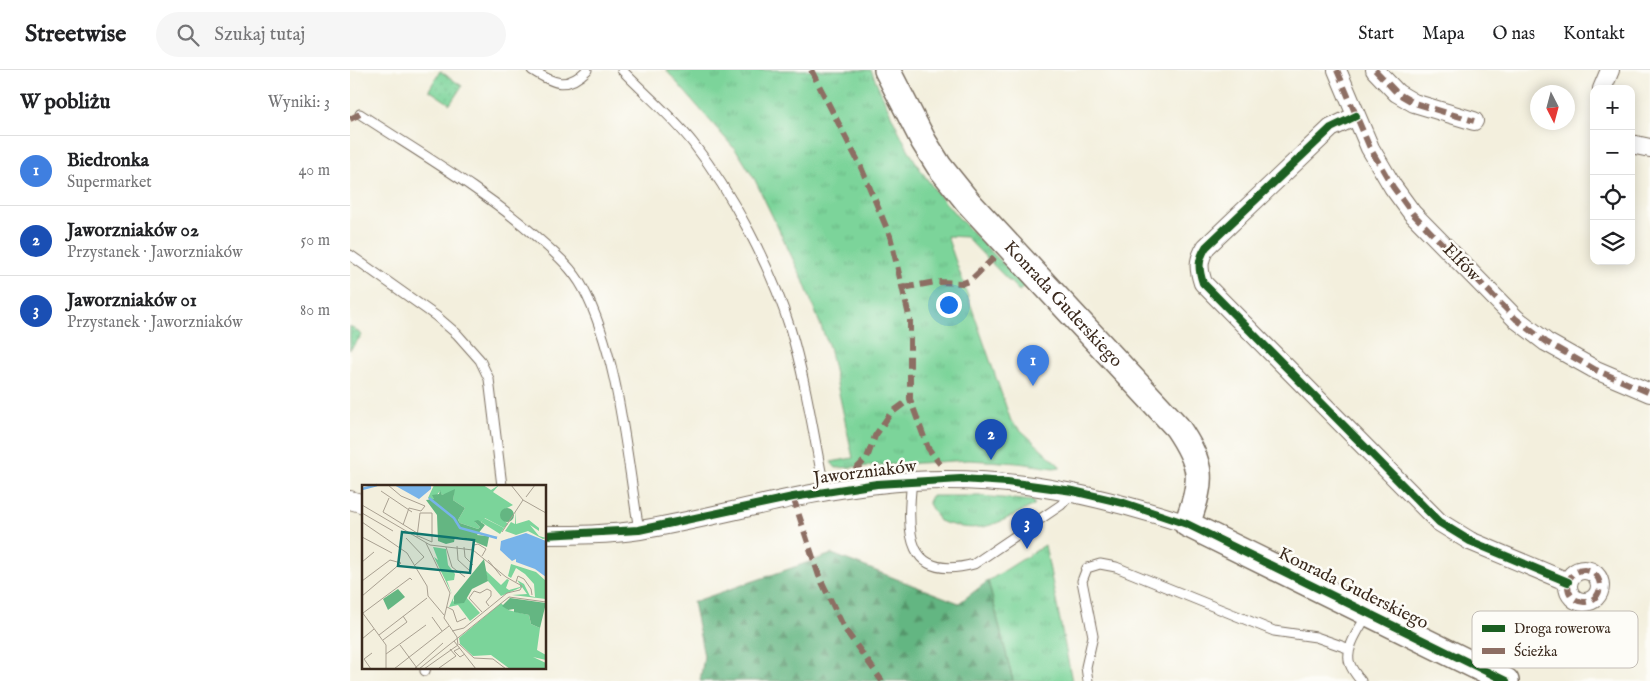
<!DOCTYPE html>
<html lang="pl">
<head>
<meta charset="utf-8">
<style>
  :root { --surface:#fff; --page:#f6f6f6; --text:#202124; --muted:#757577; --line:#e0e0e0; --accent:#b45309 }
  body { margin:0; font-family:"IM FELL English",serif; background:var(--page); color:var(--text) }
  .controls { position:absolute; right:15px; top:15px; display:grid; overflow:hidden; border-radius:10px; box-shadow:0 2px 12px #0003 }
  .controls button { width:45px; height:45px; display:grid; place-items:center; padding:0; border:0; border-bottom:1px solid var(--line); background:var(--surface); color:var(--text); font:25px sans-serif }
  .compass { position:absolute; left:1180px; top:15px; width:45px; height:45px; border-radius:50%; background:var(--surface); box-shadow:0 2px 12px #0003; rotate:174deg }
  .you { position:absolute; left:598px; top:234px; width:18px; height:18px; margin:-12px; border:4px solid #fff; border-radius:50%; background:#1a73e8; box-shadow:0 0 0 8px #1a73e833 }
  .badge { display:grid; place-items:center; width:32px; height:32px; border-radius:50%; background:var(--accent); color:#fff; font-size:16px; font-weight:700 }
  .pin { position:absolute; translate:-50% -41px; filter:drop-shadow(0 1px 2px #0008) }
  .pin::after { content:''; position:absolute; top:26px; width:18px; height:15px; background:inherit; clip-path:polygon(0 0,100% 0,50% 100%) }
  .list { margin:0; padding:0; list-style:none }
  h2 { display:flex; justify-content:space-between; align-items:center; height:65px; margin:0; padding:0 20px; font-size:21px }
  h2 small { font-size:16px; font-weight:400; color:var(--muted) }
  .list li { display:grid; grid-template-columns:32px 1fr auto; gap:15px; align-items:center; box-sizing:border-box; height:70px; padding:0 20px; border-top:1px solid var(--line) }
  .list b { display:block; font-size:19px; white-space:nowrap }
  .list p { margin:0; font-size:16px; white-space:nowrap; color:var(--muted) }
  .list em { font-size:16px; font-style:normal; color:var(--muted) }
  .icon { flex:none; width:28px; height:28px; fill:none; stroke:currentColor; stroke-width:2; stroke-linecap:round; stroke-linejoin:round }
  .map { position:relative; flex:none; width:1300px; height:611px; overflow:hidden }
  header { display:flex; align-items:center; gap:30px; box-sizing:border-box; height:70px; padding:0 25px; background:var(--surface); border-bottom:1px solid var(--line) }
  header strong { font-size:24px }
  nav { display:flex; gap:28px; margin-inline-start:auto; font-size:18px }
  .search { width:350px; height:45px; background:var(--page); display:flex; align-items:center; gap:12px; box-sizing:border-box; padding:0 18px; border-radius:28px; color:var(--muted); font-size:19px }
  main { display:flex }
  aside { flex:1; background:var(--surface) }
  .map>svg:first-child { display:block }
</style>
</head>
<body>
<header>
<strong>Streetwise</strong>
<div class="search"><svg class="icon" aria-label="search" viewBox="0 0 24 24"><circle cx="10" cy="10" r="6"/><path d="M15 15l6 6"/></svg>Szukaj tutaj</div>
<nav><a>Start</a><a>Mapa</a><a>O nas</a><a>Kontakt</a></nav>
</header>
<main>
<aside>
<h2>W pobliżu<small>Wyniki: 3</small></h2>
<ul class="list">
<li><span class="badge" style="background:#3f7fe0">1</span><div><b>Biedronka</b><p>Supermarket</p></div><em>40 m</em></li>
<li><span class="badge" style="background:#1a4fb4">2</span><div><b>Jaworzniaków 02</b><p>Przystanek · Jaworzniaków</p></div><em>50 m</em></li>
<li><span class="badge" style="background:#1a4fb4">3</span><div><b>Jaworzniaków 01</b><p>Przystanek · Jaworzniaków</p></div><em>80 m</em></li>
</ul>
</aside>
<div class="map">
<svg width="1300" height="611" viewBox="0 0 1300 611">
  <defs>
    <pattern id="grass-tufts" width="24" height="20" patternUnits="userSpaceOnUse" patternTransform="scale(1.25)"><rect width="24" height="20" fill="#7bd49a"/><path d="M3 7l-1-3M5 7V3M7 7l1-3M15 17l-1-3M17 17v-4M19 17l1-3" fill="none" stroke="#6bb684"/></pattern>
    <pattern id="forest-firs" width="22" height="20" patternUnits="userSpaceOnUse" patternTransform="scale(1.25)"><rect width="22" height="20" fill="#64b682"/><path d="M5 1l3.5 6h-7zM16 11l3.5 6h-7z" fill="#54946a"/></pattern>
    <pattern id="park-dots" width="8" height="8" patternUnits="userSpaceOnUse" patternTransform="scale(1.25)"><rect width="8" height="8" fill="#7bd49a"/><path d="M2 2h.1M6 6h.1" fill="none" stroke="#6bb684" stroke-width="1.8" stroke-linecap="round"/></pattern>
  </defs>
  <rect width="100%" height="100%" fill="#fdfcf7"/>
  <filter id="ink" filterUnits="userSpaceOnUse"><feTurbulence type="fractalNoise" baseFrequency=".02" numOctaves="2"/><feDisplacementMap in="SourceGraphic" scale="10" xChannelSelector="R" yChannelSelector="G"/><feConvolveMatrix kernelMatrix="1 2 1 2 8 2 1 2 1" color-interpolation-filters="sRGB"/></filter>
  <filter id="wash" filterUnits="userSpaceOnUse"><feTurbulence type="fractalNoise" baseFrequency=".0096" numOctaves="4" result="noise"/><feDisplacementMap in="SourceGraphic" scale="20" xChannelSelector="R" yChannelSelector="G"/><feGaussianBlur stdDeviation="1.12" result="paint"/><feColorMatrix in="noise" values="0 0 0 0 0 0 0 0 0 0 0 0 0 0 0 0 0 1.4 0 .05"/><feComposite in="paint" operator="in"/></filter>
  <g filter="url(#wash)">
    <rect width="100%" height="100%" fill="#f3efdd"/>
    <!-- grass -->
    <path fill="url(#grass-tufts)" stroke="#5b7f5c" d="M 316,0 L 521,0 C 536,33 550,68 570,99 C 598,142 640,179 675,216 L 669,221 L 616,167 L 597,166 L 661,351 L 711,397 L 703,398 L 668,393 L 619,390 L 486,398 L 481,392 L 503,388 L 479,277 L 453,210 L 405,110 L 389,84 Z
      M 581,426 L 631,426 L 683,431 L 685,433 L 683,436 C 644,454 632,466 589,451 L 578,432 Z
      M 695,475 L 722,611 L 663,611 L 638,511 Z"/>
    <!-- forest -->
    <path fill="url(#forest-firs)" stroke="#507050" d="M 482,484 L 609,533 L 638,511 L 663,611 L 350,611 L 354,586 L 343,532 Z"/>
    <!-- park -->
    <path fill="url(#park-dots)" stroke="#5b7f5c" d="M 90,1 L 112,16 L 100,34 L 79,20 Z
      M 0,256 L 12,265 L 0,280 Z"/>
  </g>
  <g filter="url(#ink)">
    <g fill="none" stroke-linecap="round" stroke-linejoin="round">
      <defs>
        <path id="lane" d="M 182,0 C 204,14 217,20 237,0
          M 272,0 C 295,24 323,47 343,73 C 382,123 421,197 440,258 C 456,311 464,368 475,422
          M 10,44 C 71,84 136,121 190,170 C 206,184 223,199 233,218 C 269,286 276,384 289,460
          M 0,185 L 86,246 L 107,264 L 130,290 L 139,309 L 152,416
          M 562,411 C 556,462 556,512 624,494 L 711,435 L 722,423
          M 75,601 L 76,597
          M 738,611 L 736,597 L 743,566 L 732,511 L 737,498 L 750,494 L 766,497 L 924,561 L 966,567 L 1000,579
          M 1011,611 C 1007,606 1002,600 1000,594 C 994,579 1010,558 1017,545"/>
        <path id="street" d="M 987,0 L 1020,78 L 1043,117 L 1062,143 L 1166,249 L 1196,272 L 1246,300 L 1300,323
          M 1025,0 L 1047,23 L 1064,33 L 1124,51
          M 1252,19 L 1260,0
          M 1006,46 L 981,58 L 856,177 C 848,190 848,198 853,213 L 1089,452 L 1120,471 L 1218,512
          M 1281,74 L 1300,78
          M 0,430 L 14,434
          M 195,465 C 226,465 258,465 290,460 C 369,447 447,422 528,414 C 638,401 733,420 837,454
          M1218 516a16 16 0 1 1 32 0a16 16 0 1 1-32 0Z"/>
        <g id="secondary">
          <path id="s1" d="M 537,0 L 574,72 L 589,96 L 618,132 L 827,357 C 854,397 853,410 837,454 L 1156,611"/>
        </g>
      </defs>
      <!-- lane casing -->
      <use href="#lane" stroke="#7b6f61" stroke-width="11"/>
      <!-- street casing -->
      <use href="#street" stroke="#7b6f61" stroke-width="20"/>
      <!-- secondary casing -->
      <use href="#secondary" stroke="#7b6f61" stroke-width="28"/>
      <!-- lane -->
      <use href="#lane" stroke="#fff" stroke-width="9"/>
      <!-- street -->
      <use href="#street" stroke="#fff" stroke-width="18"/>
      <!-- secondary -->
      <use href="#secondary" stroke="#fff" stroke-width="25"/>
      <!-- quiet -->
      <path stroke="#8d6e63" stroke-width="6" stroke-dasharray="12 6" stroke-linecap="butt" d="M 461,0 L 510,95 L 540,166 L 560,250 L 560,329 L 578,378 L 590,394
        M 987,0 L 1020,78 L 1043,117 L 1062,143 L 1166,249 L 1196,272 L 1246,300 L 1300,323
        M 1025,0 L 1047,23 L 1064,33 L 1124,51
        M 0,49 L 10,44
        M 553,218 L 585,212 L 613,213 L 621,210 L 649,183
        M 505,400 L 517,388 L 525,366 L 540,344 L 560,329
        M 443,427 L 469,506 L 494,558 L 532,611
        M1218 516a16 16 0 1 1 32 0a16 16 0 1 1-32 0Z"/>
      <defs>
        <path id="cycleway" d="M 1006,46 L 981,58 L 856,177 C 848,190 848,198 853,213 L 1089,452 L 1120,471 L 1218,512
          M 195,465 L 289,460 L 443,427 L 527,414 L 611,409 L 657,412 L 723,421 L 774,433 L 837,454 L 1156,611"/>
      </defs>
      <!-- cycleway casing -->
      <use href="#cycleway" stroke="#fdfcf7" stroke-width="11"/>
      <!-- cycleway -->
      <use href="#cycleway" stroke="#1b5e20" stroke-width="8"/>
    </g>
  </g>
  <g text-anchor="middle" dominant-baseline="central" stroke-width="5" stroke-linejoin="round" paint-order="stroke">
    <!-- street labels -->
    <g font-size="18" fill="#3b2a1e" stroke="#fdfcf7">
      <text transform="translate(1111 193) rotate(46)">Elfów</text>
      <text stroke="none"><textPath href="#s1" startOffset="295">Konrada Guderskiego</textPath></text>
      <text transform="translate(515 403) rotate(-7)">Jaworzniaków</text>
      <text transform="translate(1003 519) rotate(26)">Konrada Guderskiego</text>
    </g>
  </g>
  <!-- overview -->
  <g transform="translate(12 415)">
    <rect width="184" height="184" fill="#f3efdd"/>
    <path d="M 72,0 L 121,0 L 129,5 L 137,0 L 131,7 L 151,20 L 141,25 L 139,32 L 146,39 L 142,43 L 123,33 L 119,37 L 113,37 L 118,42 L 116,44 L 98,38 L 96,35 L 103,23 L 91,15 L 92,7 L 80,10 L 78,6 L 70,16 L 66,13 ZM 153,25 L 154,39 L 167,35 L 177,43 L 177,46 L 168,40 L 177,51 L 184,53 L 181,54 L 166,46 L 154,50 L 143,46 L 149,37 L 153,39 ZM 71,62 L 84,64 L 86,80 L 93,89 L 92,95 L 85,96 L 90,109 L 72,72 L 76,75 ZM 149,79 L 174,87 L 184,96 L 184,114 L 150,110 L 165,109 L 155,95 L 162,99 L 168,111 L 173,112 L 172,99 L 163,89 L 154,83 L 149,93 L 146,91 ZM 123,85 L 139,100 L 145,94 L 147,95 L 144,103 L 147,105 L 158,102 L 158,99 L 160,102 L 139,111 L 126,96 ZM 92,111 L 91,116 L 94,118 L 102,117 L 104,112 L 118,128 L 108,136 L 96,120 L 87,122 ZM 139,118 L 146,125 L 167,130 L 169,139 L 178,143 L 175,165 L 184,170 L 184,175 L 171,172 L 184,178 L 184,184 L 148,184 L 129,170 L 111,171 L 98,159 L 97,153 Z" fill="#7bd49a"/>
    <path d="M 93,4 L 91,15 L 103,23 L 96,35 L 98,38 L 116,44 L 118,42 L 112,36 L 116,35 L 123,40 L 115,50 L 136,52 L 127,52 L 125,62 L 104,53 L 93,52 L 92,57 L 84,59 L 76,56 L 75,30 L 64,15 L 72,14 L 70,10 L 77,9 L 78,5 L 80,10 ZM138 30a7 7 0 1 1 14 0a7 7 0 1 1-14 0ZM 122,74 L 126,96 L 110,104 L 102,118 L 92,119 L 92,111 ZM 36,104 L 43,112 L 26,125 L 21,114 ZM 148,113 L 184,118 L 178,143 L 169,139 L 167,130 L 152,127 L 152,124 L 146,125 L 140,121 Z" fill="#64b682"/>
    <path d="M 122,33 L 142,43 L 138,49 L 119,37 Z" fill="#7bd49a"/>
    <path d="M 32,0 L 69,0 L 69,4 L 57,14 ZM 164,48 L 184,56 L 184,92 L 173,84 L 154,77 L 154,74 L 150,76 L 138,65 L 139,56 Z" fill="#77b3e9"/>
    <path fill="none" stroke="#77b3e9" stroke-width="2.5" d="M 0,4 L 15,0M 67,13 L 92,33 L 98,43 L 135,53"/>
    <path fill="none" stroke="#a9a091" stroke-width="1" d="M 26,0 L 39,11 L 63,21 L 59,26 L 47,23 L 41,40M 149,0 L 161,15 L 184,28M 19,6 L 50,27M 164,12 L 173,0M 27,13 L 21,27 L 55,48M 0,20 L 68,60 L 111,65 L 144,92 L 160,101 L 158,105 L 145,108 L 102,143 L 90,146M 0,28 L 31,46M 0,37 L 45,68 L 65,101 L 66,111 L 82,130M 140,47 L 161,15M 0,52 L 30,68M 55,52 L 58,28 L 70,28 L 70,57 L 56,51M 44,53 L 62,72 L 53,80M 64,58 L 88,108 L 82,133 L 95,152 L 96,160M 112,60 L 116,59 L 124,64 L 120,71M 95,61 L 96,75 L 108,86M 84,62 L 90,82 L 103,92M 102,62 L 103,72 L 111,80M 126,75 L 139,91M 0,77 L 12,67M 0,96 L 28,75 L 39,78 L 0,111M 154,97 L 156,91 L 162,94 L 169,104 L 170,110M 85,122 L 91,125 L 95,137 L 104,133M 0,127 L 24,160 L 24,184M 120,127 L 107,113 L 112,106 L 118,108 L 125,104 L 129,106 L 129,111 L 124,117 L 127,121M 1,128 L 48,93 L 50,95M 70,132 L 80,146M 17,150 L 65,113M 0,154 L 12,144M 21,155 L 45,137 L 41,131M 92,156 L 114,184M 97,159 L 112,173 L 131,174 L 144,184M 38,160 L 55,183M 98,163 L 92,166 L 98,172 L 103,169M 24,169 L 64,140M 77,183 L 94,171 L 88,164M 9,184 L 2,174 L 10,168M 32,184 L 87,141M 52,184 L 81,158M 57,184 L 147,112 L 184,117M 62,184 L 96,160"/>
    <path fill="#0f766e" fill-opacity="0.15" stroke="#0f766e" stroke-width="2.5" d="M 40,47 L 112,55 L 108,88 L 36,81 Z"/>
    <rect width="184" height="184" fill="none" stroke="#3b2a1e" stroke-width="2.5"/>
  </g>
  <!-- legend -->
  <rect x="1122" y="541" width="166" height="57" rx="8" fill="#fdfcf7" stroke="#c3bdb6" stroke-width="1"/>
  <rect x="1132" y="555" width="23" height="7" fill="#1b5e20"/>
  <rect x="1132" y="578" width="23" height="6" fill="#8d6e63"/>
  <g font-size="14" fill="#3b2a1e">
    <text x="1164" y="563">Droga rowerowa</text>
    <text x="1164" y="586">Ścieżka</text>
  </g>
</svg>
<div class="controls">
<button>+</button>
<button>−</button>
<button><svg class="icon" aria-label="locate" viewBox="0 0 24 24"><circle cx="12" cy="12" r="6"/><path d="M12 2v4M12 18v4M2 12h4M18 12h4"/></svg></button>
<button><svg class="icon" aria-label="layers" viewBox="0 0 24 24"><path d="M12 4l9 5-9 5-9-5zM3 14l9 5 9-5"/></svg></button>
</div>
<svg class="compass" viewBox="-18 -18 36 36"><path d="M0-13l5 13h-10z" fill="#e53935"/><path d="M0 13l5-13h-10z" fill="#757577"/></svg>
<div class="you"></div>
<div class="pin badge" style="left:683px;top:316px;background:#3f7fe0">1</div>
<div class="pin badge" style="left:641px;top:390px;background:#1a4fb4">2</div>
<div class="pin badge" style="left:677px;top:479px;background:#1a4fb4">3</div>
</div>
</main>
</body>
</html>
